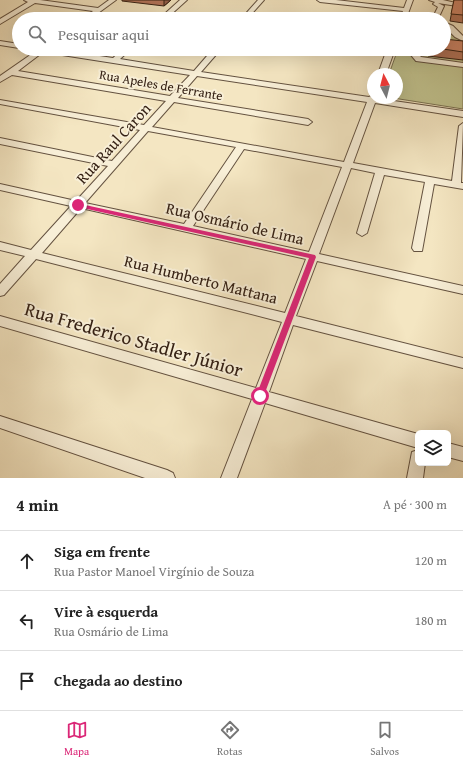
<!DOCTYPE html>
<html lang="pt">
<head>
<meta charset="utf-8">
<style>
  :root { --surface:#fff; --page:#f2f2f2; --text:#222; --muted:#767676; --line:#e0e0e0; --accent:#db2777 }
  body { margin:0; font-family:"Gentium Book Plus",serif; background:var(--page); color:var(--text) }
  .controls { position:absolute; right:12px; bottom:12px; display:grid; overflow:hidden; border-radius:6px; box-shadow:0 4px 16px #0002 }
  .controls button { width:36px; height:36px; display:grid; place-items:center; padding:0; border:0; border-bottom:1px solid var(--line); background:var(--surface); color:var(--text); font:20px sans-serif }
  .compass { position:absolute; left:367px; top:68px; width:36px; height:36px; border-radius:50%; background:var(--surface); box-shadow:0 4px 16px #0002; rotate:353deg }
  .stop { position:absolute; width:12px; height:12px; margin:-9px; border:3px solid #db2777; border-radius:50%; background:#fff }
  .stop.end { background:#db2777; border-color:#fff; box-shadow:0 1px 4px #0008 }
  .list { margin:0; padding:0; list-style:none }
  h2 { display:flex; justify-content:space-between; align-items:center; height:52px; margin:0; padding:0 16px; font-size:17px }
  h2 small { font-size:13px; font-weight:400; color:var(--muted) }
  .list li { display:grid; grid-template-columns:26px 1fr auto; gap:12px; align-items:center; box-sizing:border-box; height:60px; padding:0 16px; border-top:1px solid var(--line) }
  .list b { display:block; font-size:15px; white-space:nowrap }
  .list p { margin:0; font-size:13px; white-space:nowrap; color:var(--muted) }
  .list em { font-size:13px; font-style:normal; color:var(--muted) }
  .icon { flex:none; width:22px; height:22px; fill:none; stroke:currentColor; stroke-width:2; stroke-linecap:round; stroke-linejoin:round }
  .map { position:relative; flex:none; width:463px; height:478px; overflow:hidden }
  .search { position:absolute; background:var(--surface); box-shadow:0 4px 16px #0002; left:12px; right:12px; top:12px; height:44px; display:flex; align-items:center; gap:10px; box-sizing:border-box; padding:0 14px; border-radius:22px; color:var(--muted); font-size:15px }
  .sheet { height:232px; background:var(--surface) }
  nav { display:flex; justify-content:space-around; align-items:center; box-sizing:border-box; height:56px; border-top:1px solid var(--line); background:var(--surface); font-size:11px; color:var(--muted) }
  nav a { display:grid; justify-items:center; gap:2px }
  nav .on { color:var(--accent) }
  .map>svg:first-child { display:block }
</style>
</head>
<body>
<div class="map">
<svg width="463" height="478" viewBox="0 0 463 478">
  <rect width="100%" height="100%" fill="#f4e6c2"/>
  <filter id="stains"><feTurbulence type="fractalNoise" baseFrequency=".005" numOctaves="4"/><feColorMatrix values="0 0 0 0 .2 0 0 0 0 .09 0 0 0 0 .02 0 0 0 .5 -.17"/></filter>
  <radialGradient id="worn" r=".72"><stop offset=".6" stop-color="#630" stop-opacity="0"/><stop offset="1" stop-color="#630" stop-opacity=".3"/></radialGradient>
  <!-- green -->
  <path fill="#c1c38f" stroke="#7a7252" d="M 444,28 L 463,39 L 463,109 L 393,98 L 397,98 L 397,74 L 389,74 L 398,49 L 444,49 Z"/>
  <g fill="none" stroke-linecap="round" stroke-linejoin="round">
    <defs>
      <path id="minor" d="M 24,0 L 40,0 L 98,8 L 109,0 L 116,0 L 90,19 L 83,19 L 93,11 L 35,3 L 0,24 L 0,19 L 28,2 Z
        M 180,0 L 187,0 L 166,19 L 159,19 Z
        M 258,0 L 264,0 L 247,19 L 241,19 Z
        M 317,0 L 336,0 L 404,8 L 407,0 L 413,0 L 406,19 L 400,19 L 403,11 L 320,2 Z
        M 429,0 L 443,0 L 460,4 L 457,6 L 438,3 L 444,6 L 438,19 L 432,19 L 438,7 L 433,4 L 435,2 Z
        M 444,22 L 453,26 L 463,36 L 463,41 L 455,37 L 444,26 Z
        M 0,41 L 19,44 L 19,48 L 0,45 Z
        M 34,49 L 52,49 L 113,58 L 123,49 L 131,49 L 120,59 L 194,71 L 213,49 L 221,49 L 201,72 L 369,97 L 373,95 L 373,98 L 463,111 L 463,117 L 375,103 L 353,163 L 452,181 L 459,126 L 463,123 L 461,183 L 463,183 L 463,189 L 434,184 L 422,251 L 414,251 L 412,248 L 425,182 L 384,175 L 367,233 L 362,236 L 357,233 L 375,173 L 351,168 L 319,254 L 463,286 L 463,294 L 317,261 L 296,316 L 463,358 L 463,368 L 293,325 L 269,392 L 418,434 L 418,448 L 265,403 L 237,478 L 221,478 L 252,399 L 0,326 L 0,316 L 256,388 L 282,322 L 36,259 L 4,295 L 0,296 L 0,284 L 25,256 L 0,250 L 0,242 L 31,250 L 71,206 L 0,190 L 0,184 L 76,201 L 108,166 L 0,144 L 0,138 L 112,161 L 140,130 L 0,104 L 0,100 L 144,125 L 166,101 L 12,75 L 0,82 L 0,76 L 36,51 ZM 43,52 L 190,75 L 170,96 L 18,71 ZM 197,76 L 367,102 L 344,162 L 152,127 L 174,102 L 308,125 L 312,122 L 308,119 L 178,98 ZM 148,131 L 236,147 L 184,224 L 85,203 ZM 244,149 L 342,167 L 309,252 L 193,226 ZM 81,208 L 306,259 L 285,313 L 42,253 Z
        M 387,49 L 395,49 L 386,74 L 378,74 Z
        M 406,49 L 414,49 L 421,57 L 463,63 L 463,67 L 416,61 Z
        M 416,49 L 431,49 L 432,50 L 428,52 Z
        M 0,416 L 167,470 L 173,473 L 175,478 L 145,478 L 0,428 Z
        M 448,443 L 463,447 L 463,461 L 448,457 Z
        M 418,450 L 418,463 L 425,463 L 423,478 L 407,478 L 412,452 Z"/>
    </defs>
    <!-- minor casing -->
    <use href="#minor" stroke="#645240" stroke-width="2"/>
    <!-- minor -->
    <use href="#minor" fill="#f8efd7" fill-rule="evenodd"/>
  </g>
  <!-- wall -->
  <path fill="#b3745b" stroke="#342014" d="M 122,0 L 171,0 L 164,6 L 122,1 Z
    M 454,0 L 463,0 L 463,23 L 450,21 Z
    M 463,41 L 463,60 L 428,56 L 430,49 L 444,49 Z
    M 78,49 L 113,49 L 109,53 Z
    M 151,49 L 165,49 L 160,54 L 151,53 Z"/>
  <!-- shaded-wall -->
  <path fill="#925e4a" stroke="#342014" d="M 164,0 L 171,0 L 164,6 Z
    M 109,49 L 113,49 L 109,53 Z
    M 160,49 L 165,49 L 160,54 Z"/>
  <!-- building -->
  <path fill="#d0876a" stroke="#342014" d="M 454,0 L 463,0 L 463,15 L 451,14 Z
    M 444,39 L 463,41 L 463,52 L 443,49 L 444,49 Z"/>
  <!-- route -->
  <path fill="#db2777" d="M 76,203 L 315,255 L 316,257 L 263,398 L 257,398 L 256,396 L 309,258 L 78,207 L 76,206 Z"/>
  <g text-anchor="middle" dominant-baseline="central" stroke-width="4" stroke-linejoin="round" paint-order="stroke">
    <!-- far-street labels -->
    <g font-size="13" fill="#342014" stroke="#f8efd7">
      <text transform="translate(161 85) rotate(10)">Rua Apeles de Ferrante</text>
    </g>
    <!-- street labels -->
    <g font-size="16" fill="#342014" stroke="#f8efd7">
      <text transform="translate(113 143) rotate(-48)">Rua Raul Caron</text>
      <text transform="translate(235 223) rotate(13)">Rua Osmário de Lima</text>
      <text transform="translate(201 279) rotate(14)">Rua Humberto Mattana</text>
    </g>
    <!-- near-street labels -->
    <g font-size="19" fill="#342014" stroke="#f8efd7">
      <text transform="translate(134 339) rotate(16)">Rua Frederico Stadler Júnior</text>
    </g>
  </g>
  <rect width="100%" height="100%" filter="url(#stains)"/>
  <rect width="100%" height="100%" fill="url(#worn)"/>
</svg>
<div class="controls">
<button><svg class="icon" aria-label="layers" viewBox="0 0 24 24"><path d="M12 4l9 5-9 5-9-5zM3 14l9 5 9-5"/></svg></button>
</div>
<svg class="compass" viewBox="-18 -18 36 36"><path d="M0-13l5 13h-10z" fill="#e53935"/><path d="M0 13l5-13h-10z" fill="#767676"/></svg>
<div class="stop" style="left:260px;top:396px"></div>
<div class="stop end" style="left:78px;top:205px"></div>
<div class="search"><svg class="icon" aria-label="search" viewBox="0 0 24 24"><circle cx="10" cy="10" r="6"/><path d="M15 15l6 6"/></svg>Pesquisar aqui</div>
</div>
<section class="sheet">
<h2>4 min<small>A pé · 300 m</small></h2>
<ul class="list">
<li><svg class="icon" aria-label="ahead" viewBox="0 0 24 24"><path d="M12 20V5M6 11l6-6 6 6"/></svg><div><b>Siga em frente</b><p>Rua Pastor Manoel Virgínio de Souza</p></div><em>120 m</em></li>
<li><svg class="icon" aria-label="left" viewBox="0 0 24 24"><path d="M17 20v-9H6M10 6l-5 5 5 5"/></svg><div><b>Vire à esquerda</b><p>Rua Osmário de Lima</p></div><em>180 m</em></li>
<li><svg class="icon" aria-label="arrive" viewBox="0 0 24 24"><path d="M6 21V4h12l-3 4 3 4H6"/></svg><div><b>Chegada ao destino</b></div></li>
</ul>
</section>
<nav>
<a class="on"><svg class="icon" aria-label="map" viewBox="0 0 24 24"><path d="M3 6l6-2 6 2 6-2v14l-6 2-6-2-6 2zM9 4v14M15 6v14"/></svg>Mapa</a>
<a><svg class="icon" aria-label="directions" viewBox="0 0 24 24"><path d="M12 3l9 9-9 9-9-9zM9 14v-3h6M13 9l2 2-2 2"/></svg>Rotas</a>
<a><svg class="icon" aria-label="saved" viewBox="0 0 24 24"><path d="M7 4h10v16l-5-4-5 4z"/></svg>Salvos</a>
</nav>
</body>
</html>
